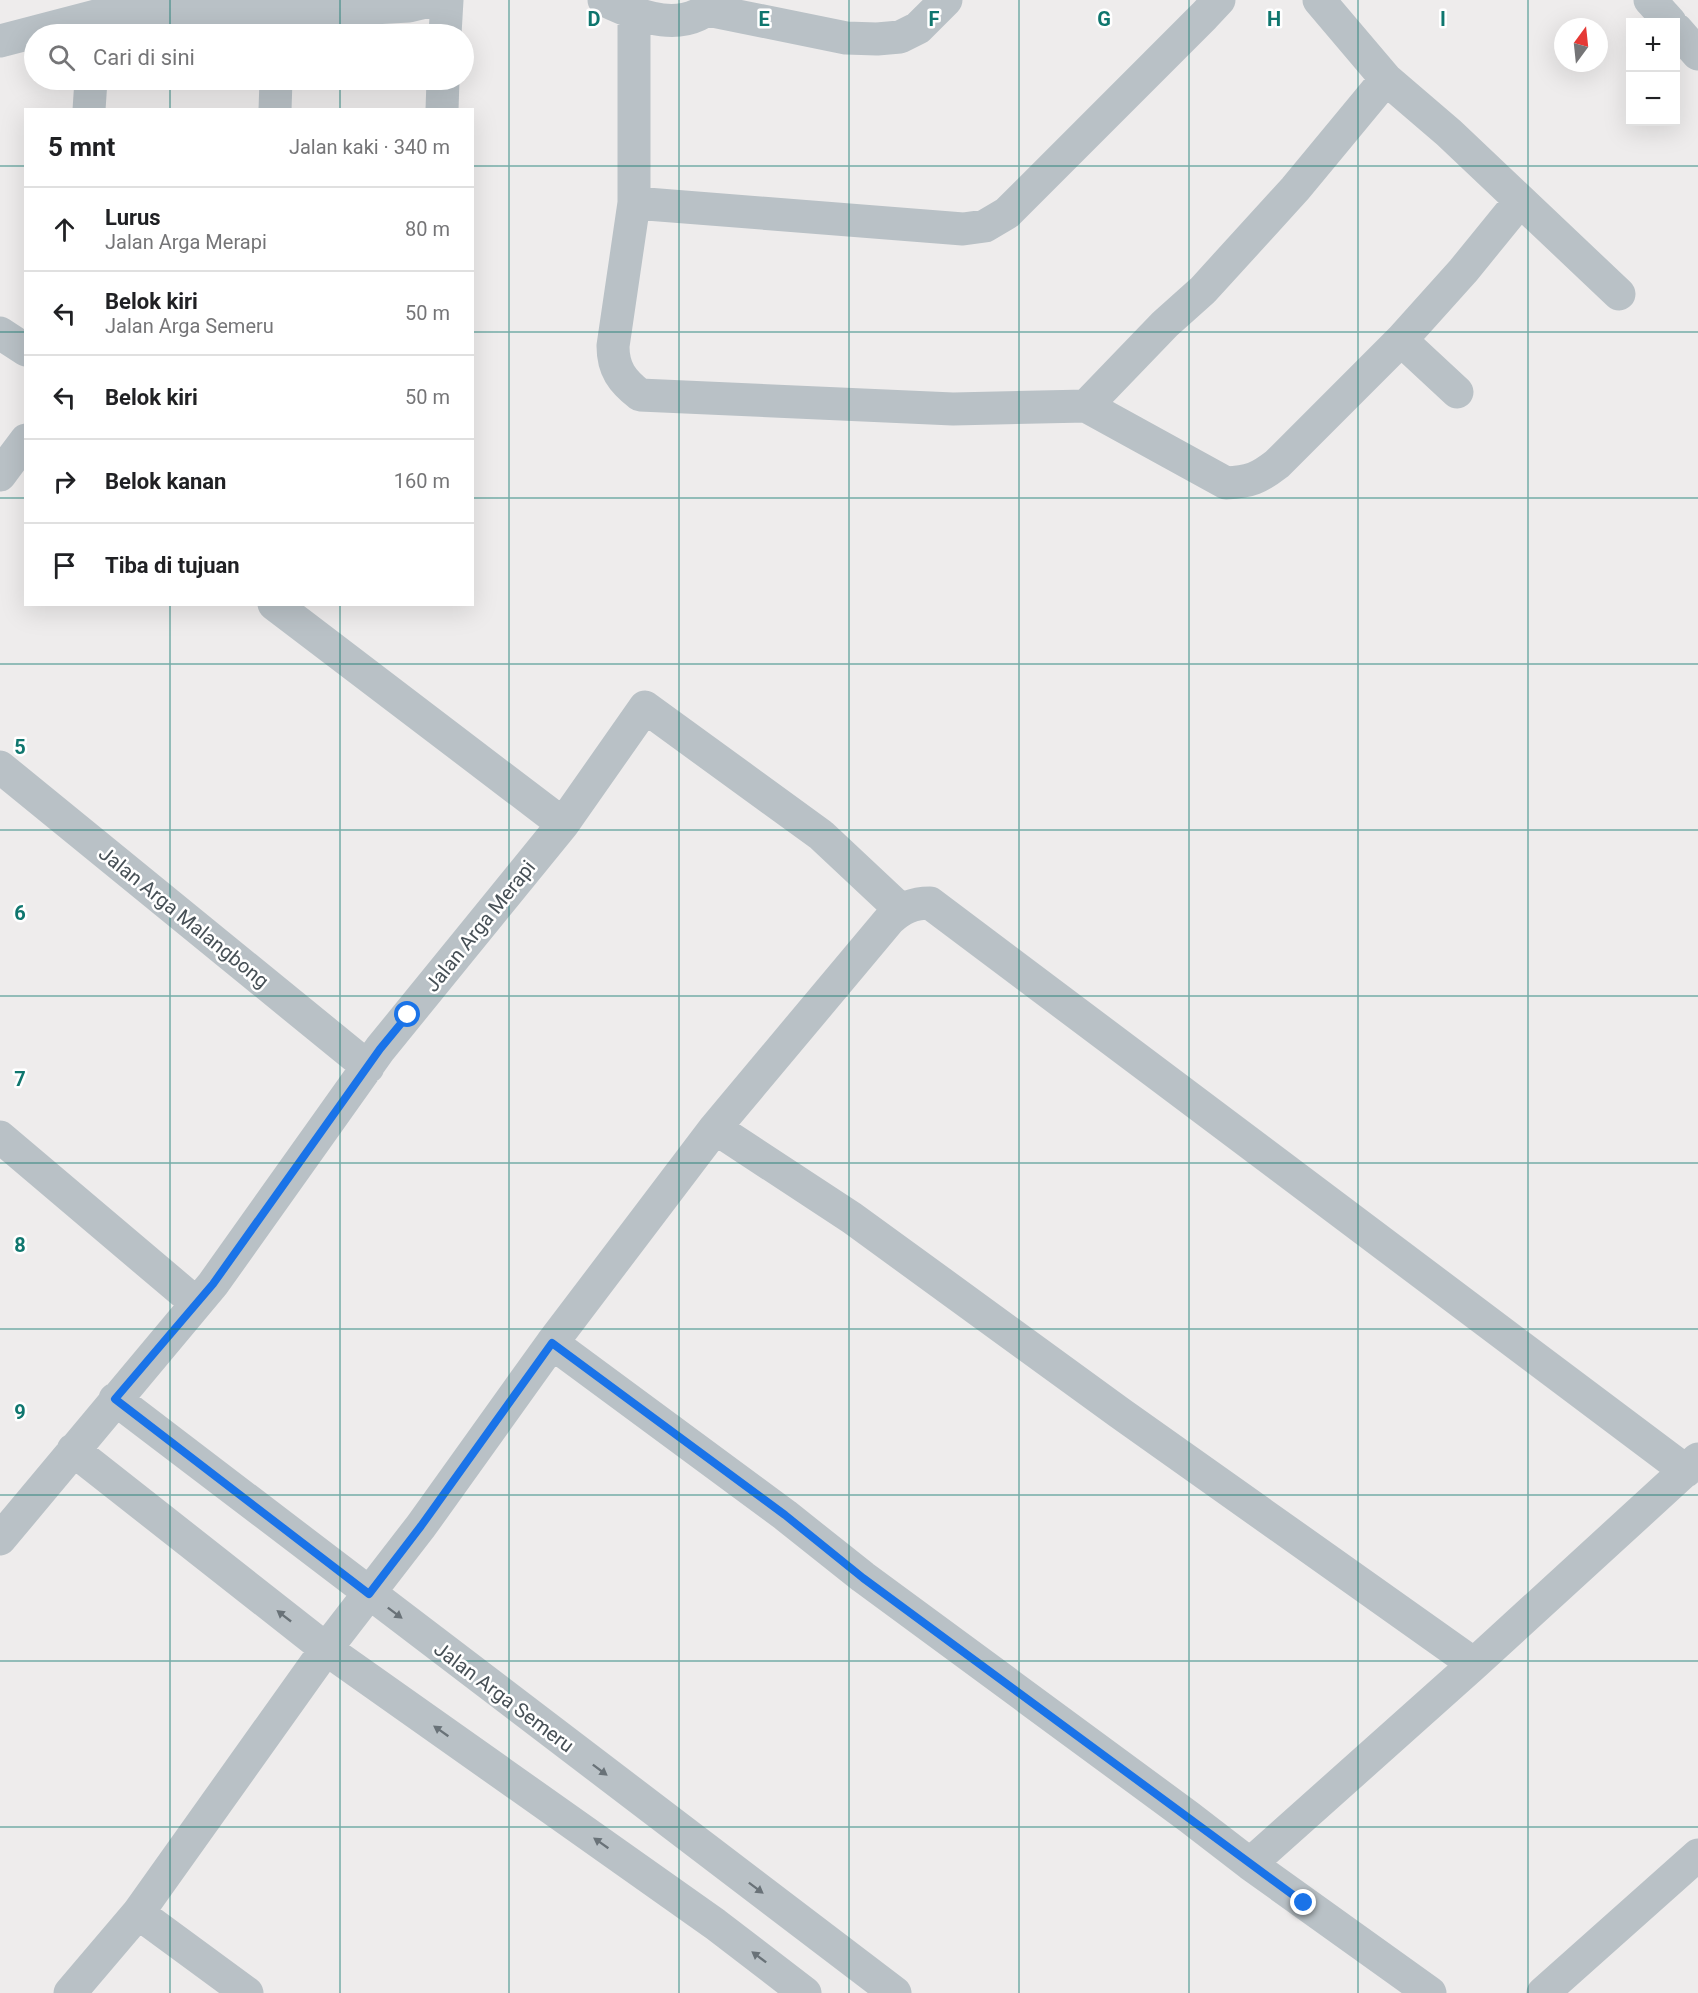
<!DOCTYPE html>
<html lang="id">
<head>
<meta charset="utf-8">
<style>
  :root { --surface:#fff; --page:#f6f6f6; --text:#202124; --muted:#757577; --line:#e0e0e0 }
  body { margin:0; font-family:Roboto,sans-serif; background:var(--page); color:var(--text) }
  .controls { position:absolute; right:18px; top:18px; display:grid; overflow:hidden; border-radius:0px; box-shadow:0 6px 24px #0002 }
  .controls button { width:54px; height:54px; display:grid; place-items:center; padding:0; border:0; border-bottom:2px solid var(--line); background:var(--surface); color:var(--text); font:30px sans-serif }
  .compass { position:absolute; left:1554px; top:18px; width:54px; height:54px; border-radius:50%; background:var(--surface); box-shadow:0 6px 24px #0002; rotate:15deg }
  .stop { position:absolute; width:18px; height:18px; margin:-14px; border:4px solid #1a73e8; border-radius:50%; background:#fff }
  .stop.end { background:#1a73e8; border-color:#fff; box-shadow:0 2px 6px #0008 }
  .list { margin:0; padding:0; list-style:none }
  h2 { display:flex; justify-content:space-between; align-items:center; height:78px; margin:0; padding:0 24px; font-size:26px }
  h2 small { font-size:20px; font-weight:400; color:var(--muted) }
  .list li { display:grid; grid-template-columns:39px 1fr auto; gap:18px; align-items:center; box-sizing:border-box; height:84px; padding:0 24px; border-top:2px solid var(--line) }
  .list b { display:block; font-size:22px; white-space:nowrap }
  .list p { margin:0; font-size:20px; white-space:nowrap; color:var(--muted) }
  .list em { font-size:20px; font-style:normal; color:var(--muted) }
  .icon { flex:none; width:33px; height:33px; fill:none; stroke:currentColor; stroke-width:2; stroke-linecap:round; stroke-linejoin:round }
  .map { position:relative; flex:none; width:1698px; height:1993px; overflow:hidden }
  .search { position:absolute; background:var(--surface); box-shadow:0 6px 24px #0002; left:24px; top:24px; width:450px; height:66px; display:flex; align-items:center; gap:15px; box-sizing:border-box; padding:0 21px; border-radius:33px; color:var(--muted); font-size:22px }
  .panel { position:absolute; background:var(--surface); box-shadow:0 6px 24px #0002; left:24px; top:108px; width:450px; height:498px; border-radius:0px }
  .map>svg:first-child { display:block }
</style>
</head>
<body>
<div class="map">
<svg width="1698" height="1993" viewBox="0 0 1698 1993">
  <rect width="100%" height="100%" fill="#eeecec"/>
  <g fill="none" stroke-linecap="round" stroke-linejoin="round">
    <!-- minor -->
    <path stroke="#b9c1c6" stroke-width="33" d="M 604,0 C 639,17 686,36 717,0
      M 1319,0 L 1386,79 L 1449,133 L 1619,294
      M 1650,0 L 1670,22
      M 708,10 L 846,38 L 877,39 L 900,37 L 918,28 L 946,0
      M 634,14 L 634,203 L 613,346 C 613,369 622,381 640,395 L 953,409 L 1086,406 L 1226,483 C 1250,482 1259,478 1277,464 L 1401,340 L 1463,271 L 1520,201
      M 1676,29 L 1698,54
      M 445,34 L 447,0
      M 0,41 L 96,16 L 280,13 L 409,6 L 434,0
      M 89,110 L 91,80
      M 275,110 L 276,80
      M 442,110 L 443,80
      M 634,203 L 963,229 L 985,226 L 1007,213 L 1204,16 L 1219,0
      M 0,333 L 26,350
      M 1401,340 L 1457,392
      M 1086,406 L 1165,324 L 1203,290 L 1295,189 L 1386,79
      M 0,475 L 26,440
      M 274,604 L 563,824 L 645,707 L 821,835 L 901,910
      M 0,767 L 368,1067
      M 715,1128 L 852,1218 L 1120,1413 L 1474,1664
      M 0,1137 L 196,1303
      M 552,1343 L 785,1515 L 863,1577 L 1189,1817 L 1250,1864 L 1430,1993
      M 115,1399 L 895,1993
      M 73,1450 L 326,1649 L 715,1924 L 805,1993
      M 0,1539 L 213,1284 L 380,1049 L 563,824
      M 1250,1864 L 1474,1664 L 1698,1459
      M 138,1913 L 247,1993
      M 70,1993 L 138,1913 L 326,1649 L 421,1526 L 552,1343 L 715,1128 L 890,919 C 902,908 913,903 930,903 L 1686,1471
      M 1543,1993 L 1698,1855"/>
  </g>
  <!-- one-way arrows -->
  <defs><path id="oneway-solid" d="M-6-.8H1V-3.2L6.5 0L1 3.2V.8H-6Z" transform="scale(1.5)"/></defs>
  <g fill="#697278">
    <use href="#oneway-solid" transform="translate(395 1613) rotate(37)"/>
    <use href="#oneway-solid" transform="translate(284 1616) rotate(-142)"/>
    <use href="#oneway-solid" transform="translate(441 1731) rotate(-145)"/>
    <use href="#oneway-solid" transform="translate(600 1770) rotate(37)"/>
    <use href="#oneway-solid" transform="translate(601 1843) rotate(-145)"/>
    <use href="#oneway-solid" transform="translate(756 1888) rotate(37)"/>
    <use href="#oneway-solid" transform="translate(759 1957) rotate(-143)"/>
  </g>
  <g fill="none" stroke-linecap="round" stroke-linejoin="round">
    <!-- route -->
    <path stroke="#1a73e8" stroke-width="8" d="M 408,1015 L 380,1049 L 213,1284 L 115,1399 L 369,1594 L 421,1526 L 552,1343 L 785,1515 L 863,1578 L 1304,1903"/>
  </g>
  <!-- grid -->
  <path fill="none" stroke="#0f766e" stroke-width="1.5" stroke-opacity="0.55" d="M 170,0 L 170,34M 340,0 L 340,34M 509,0 L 509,1993M 679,0 L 679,1993M 849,0 L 849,1993M 1019,0 L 1019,1993M 1189,0 L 1189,1993M 1358,0 L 1358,1993M 1528,0 L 1528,1993M 170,80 L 170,110M 340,80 L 340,110M 0,166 L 26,166M 472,166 L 1698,166M 0,332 L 26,332M 472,332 L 1698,332M 0,498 L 26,498M 472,498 L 1698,498M 170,604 L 170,1993M 340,604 L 340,1993M 0,664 L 1698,664M 0,830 L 1698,830M 0,996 L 1698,996M 0,1163 L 1698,1163M 0,1329 L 1698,1329M 0,1495 L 1698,1495M 0,1661 L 1698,1661M 0,1827 L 1698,1827"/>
  <g text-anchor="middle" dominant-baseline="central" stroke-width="5" stroke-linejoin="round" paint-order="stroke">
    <!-- street labels -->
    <g font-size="20" fill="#475056" stroke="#fff">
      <text transform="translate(184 917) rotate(39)">Jalan Arga Malangbong</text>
      <text transform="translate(480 926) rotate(-51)">Jalan Arga Merapi</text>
      <text transform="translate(504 1697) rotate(37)">Jalan Arga Semeru</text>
    </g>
  </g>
  <g font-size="20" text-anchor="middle" font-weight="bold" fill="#0f766e" stroke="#fff" stroke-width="5" stroke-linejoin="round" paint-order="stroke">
    <text x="594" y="26">D</text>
    <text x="764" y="26">E</text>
    <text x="934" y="26">F</text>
    <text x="1104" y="26">G</text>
    <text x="1274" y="26">H</text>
    <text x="1443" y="26">I</text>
    <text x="20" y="754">5</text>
    <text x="20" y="920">6</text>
    <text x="20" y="1086">7</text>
    <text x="20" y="1252">8</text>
    <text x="20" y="1419">9</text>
  </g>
</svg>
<div class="controls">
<button>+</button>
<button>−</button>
</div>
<svg class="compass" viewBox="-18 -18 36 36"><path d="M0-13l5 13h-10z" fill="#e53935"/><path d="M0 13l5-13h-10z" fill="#757577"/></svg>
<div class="stop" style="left:408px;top:1015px"></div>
<div class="stop end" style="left:1304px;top:1903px"></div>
<div class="search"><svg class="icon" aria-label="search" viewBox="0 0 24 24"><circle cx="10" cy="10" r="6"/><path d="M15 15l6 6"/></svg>Cari di sini</div>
<section class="panel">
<h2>5 mnt<small>Jalan kaki · 340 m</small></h2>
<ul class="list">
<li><svg class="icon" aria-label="ahead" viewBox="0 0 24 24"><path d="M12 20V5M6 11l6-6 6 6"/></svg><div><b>Lurus</b><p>Jalan Arga Merapi</p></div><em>80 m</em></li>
<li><svg class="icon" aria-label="left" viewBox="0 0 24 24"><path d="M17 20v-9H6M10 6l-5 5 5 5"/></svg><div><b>Belok kiri</b><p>Jalan Arga Semeru</p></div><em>50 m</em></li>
<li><svg class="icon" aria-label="left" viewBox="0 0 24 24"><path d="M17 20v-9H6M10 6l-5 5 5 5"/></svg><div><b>Belok kiri</b></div><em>50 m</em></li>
<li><svg class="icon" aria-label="right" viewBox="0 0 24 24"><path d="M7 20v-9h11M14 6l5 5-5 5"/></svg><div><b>Belok kanan</b></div><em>160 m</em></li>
<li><svg class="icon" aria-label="arrive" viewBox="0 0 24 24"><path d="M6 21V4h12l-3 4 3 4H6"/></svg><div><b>Tiba di tujuan</b></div></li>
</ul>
</section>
</div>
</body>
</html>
